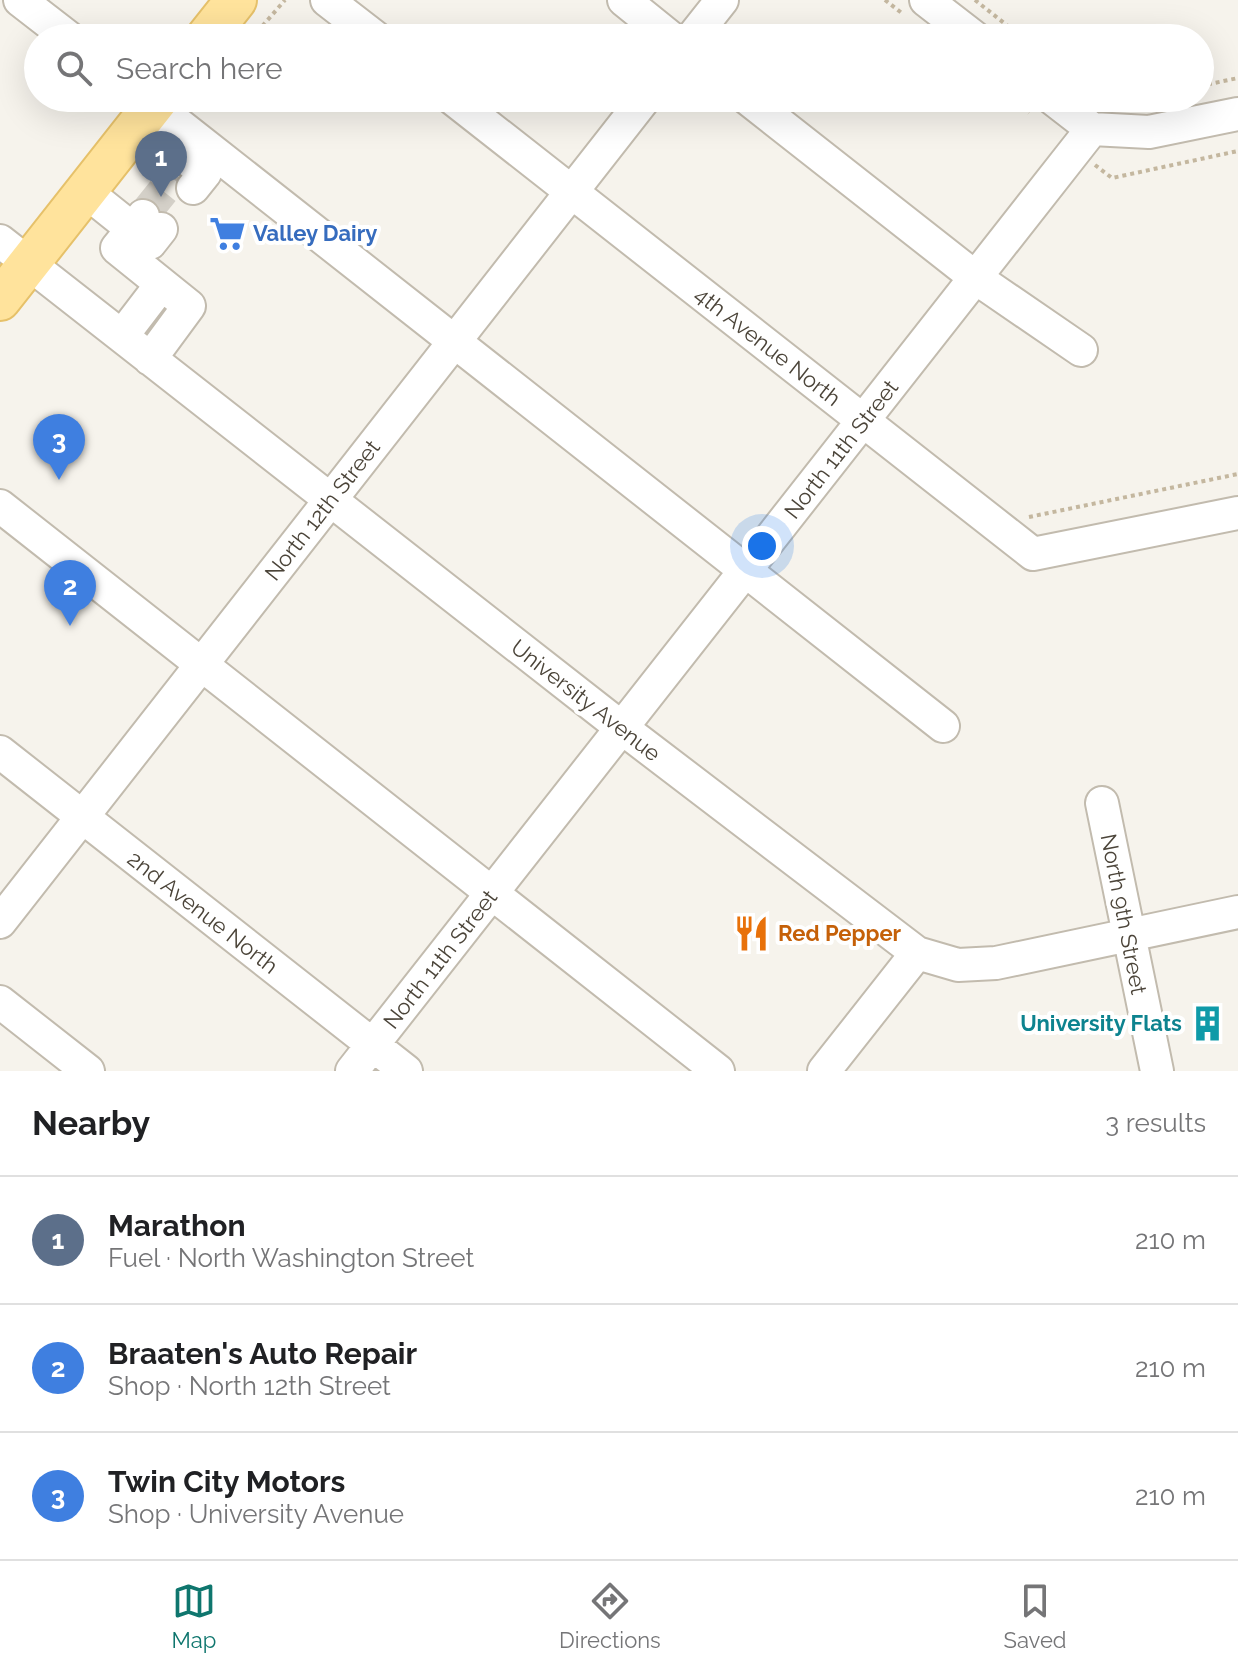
<!DOCTYPE html>
<html lang="en">
<head>
<meta charset="utf-8">
<style>
  :root { --surface:#fff; --page:#f6f6f6; --text:#202124; --muted:#757577; --line:#e0e0e0; --accent:#0f766e }
  body { margin:0; font-family:Raleway,sans-serif; background:var(--page); color:var(--text) }
  .you { position:absolute; left:762px; top:546px; width:28px; height:28px; margin:-20px; border:6px solid #fff; border-radius:50%; background:#1a73e8; box-shadow:0 0 0 12px #1a73e833 }
  .badge { display:grid; place-items:center; width:52px; height:52px; border-radius:50%; background:var(--accent); color:#fff; font-size:26px; font-weight:700 }
  .pin { position:absolute; translate:-50% -66px; filter:drop-shadow(0 2px 4px #0008) }
  .pin::after { content:''; position:absolute; top:42px; width:28px; height:24px; background:inherit; clip-path:polygon(0 0,100% 0,50% 100%) }
  .list { margin:0; padding:0; list-style:none }
  h2 { display:flex; justify-content:space-between; align-items:center; height:104px; margin:0; padding:0 32px; font-size:34px }
  h2 small { font-size:26px; font-weight:400; color:var(--muted) }
  .list li { display:grid; grid-template-columns:52px 1fr auto; gap:24px; align-items:center; box-sizing:border-box; height:128px; padding:0 32px; border-top:2px solid var(--line) }
  .list b { display:block; font-size:30px; white-space:nowrap }
  .list p { margin:0; font-size:26px; white-space:nowrap; color:var(--muted) }
  .list em { font-size:26px; font-style:normal; color:var(--muted) }
  .icon { flex:none; width:44px; height:44px; fill:none; stroke:currentColor; stroke-width:2; stroke-linecap:round; stroke-linejoin:round }
  .map { position:relative; flex:none; width:1238px; height:1071px; overflow:hidden }
  .search { position:absolute; background:var(--surface); box-shadow:0 8px 32px #0002; left:24px; right:24px; top:24px; height:88px; display:flex; align-items:center; gap:20px; box-sizing:border-box; padding:0 28px; border-radius:44px; color:var(--muted); font-size:30px }
  .sheet { height:488px; background:var(--surface) }
  nav { display:flex; justify-content:space-around; align-items:center; box-sizing:border-box; height:112px; border-top:2px solid var(--line); background:var(--surface); font-size:22px; color:var(--muted) }
  nav a { display:grid; justify-items:center; gap:4px }
  nav .on { color:var(--accent) }
  .map>svg:first-child { display:block }
</style>
</head>
<body>
<div class="map">
<svg width="1238" height="1071" viewBox="0 0 1238 1071">
  <rect width="100%" height="100%" fill="#f6f3ec"/>
  <g fill="none" stroke-linecap="round" stroke-linejoin="round">
    <!-- minor-tunnel -->
    <path stroke="#d4d0c8" stroke-width="32" stroke-dasharray="32 16" stroke-linecap="butt" d="M 143,216 L 176,175"/>
    <defs>
      <path id="minor" d="M 20,0 L 69,38
        M 327,0 L 376,38
        M 624,0 L 671,38
        M 926,0 L 975,38
        M 692,38 L 722,0
        M 145,98 L 943,726
        M 452,98 L 1033,554 L 1238,513
        M 747,98 L 976,278 L 1081,350
        M 1052,98 L 1092,129 L 1149,132 L 1238,114
        M 140,122 L 205,173 L 193,188
        M 85,191 L 150,243 L 161,229
        M 143,216 L 117,248 L 189,306 L 150,359
        M 0,241 L 622,728 L 917,953 L 958,965 L 996,963 L 1238,912
        M 122,336 L 161,285
        M 0,506 L 718,1071
        M 0,752 L 406,1071
        M 1102,803 L 1157,1071
        M 0,922 L 645,98
        M 0,1002 L 88,1071
        M 352,1071 L 1092,129
        M 824,1071 L 917,953"/>
      <path id="major" d="M 206,38 L 236,0
        M 0,300 L 159,98"/>
    </defs>
    <!-- minor casing -->
    <use href="#minor" stroke="#c2bbae" stroke-width="36"/>
    <!-- major casing -->
    <use href="#major" stroke="#e6c16a" stroke-width="44"/>
    <!-- path -->
    <path stroke="#c4b79f" stroke-width="4" stroke-dasharray="4 4" stroke-linecap="butt" d="M 885,0 L 903,14
      M 975,0 L 1023,38
      M 402,27 L 416,38
      M 252,38 L 285,0
      M 1200,86 L 1238,78
      M 1010,98 L 1029,113
      M 1123,102 L 1144,98
      M 1095,165 L 1112,178 L 1238,151
      M 1029,517 L 1238,474"/>
    <!-- minor -->
    <use href="#minor" stroke="#fff" stroke-width="32"/>
    <!-- major -->
    <use href="#major" stroke="#ffe39c" stroke-width="40"/>
  </g>
  <!-- icons -->
  <defs>
    <symbol id="supermarket-bare" viewBox="-9 -9 18 18"><path d="M-6-5.5h2.5l.6 2H6L4.5 2H-2.5L-4.4-4H-6ZM-1.5 3.2a1.3 1.3 0 1 0 .1 0ZM3 3.2a1.3 1.3 0 1 0 .1 0Z" fill="#3f7fe0" stroke="#fff" stroke-width="2.5" paint-order="stroke"/></symbol>
    <symbol id="restaurant-bare" viewBox="-9 -9 18 18"><path d="M-5-6h1v4h1v-4h1v4h1v-4h1v5L-1.5 .5V6h-2V.5L-5-1ZM5-6V6H3V1.5H1.5Q1.5-4 5-6Z" fill="#e8710a" stroke="#fff" stroke-width="2.5" paint-order="stroke"/></symbol>
    <symbol id="building-bare" viewBox="-9 -9 18 18"><path d="M-4-6H4V6H1V3H-1V6H-4ZM-2.5-4.3h1.7v1.8h-1.7ZM.8-4.3h1.7v1.8H.8ZM-2.5-1h1.7V.8h-1.7ZM.8-1h1.7V.8H.8Z" fill="#0f9aa8" stroke="#fff" stroke-width="2.5" paint-order="stroke"/></symbol>
  </defs>
  <g fill-rule="evenodd">
    <use href="#supermarket-bare" x="202" y="208" width="51" height="51"/>
    <use href="#restaurant-bare" x="726" y="908" width="51" height="51"/>
    <use href="#building-bare" x="1182" y="998" width="51" height="51"/>
  </g>
  <g text-anchor="middle" dominant-baseline="central" stroke-width="8" stroke-linejoin="round" paint-order="stroke">
    <!-- shop labels -->
    <g font-size="22" font-weight="bold" fill="#366cbe" stroke="#fff" text-anchor="start">
      <text x="253" y="233">Valley Dairy</text>
    </g>
    <!-- street labels -->
    <g font-size="22" fill="#4b4439" stroke="#fff">
      <text transform="translate(768 346) rotate(38)">4th Avenue North</text>
      <text transform="translate(841 449) rotate(-52)">North 11th Street</text>
      <text transform="translate(322 510) rotate(-52)">North 12th Street</text>
      <text transform="translate(586 700) rotate(38)">University Avenue</text>
      <text transform="translate(203 912) rotate(38)">2nd Avenue North</text>
      <text transform="translate(1124 914) rotate(79)">North 9th Street</text>
      <text transform="translate(440 959) rotate(-52)">North 11th Street</text>
    </g>
    <!-- food labels -->
    <g font-size="22" font-weight="bold" fill="#c56008" stroke="#fff" text-anchor="start">
      <text x="778" y="933">Red Pepper</text>
    </g>
    <!-- culture labels -->
    <g font-size="22" font-weight="bold" fill="#0d838f" stroke="#fff" text-anchor="end">
      <text x="1182" y="1023">University Flats</text>
    </g>
  </g>
</svg>
<div class="you"></div>
<div class="pin badge" style="left:161px;top:197px;background:#5c6f8a">1</div>
<div class="pin badge" style="left:70px;top:626px;background:#3f7fe0">2</div>
<div class="pin badge" style="left:59px;top:480px;background:#3f7fe0">3</div>
<div class="search"><svg class="icon" aria-label="search" viewBox="0 0 24 24"><circle cx="10" cy="10" r="6"/><path d="M15 15l6 6"/></svg>Search here</div>
</div>
<section class="sheet">
<h2>Nearby<small>3 results</small></h2>
<ul class="list">
<li><span class="badge" style="background:#5c6f8a">1</span><div><b>Marathon</b><p>Fuel · North Washington Street</p></div><em>210 m</em></li>
<li><span class="badge" style="background:#3f7fe0">2</span><div><b>Braaten's Auto Repair</b><p>Shop · North 12th Street</p></div><em>210 m</em></li>
<li><span class="badge" style="background:#3f7fe0">3</span><div><b>Twin City Motors</b><p>Shop · University Avenue</p></div><em>210 m</em></li>
</ul>
</section>
<nav>
<a class="on"><svg class="icon" aria-label="map" viewBox="0 0 24 24"><path d="M3 6l6-2 6 2 6-2v14l-6 2-6-2-6 2zM9 4v14M15 6v14"/></svg>Map</a>
<a><svg class="icon" aria-label="directions" viewBox="0 0 24 24"><path d="M12 3l9 9-9 9-9-9zM9 14v-3h6M13 9l2 2-2 2"/></svg>Directions</a>
<a><svg class="icon" aria-label="saved" viewBox="0 0 24 24"><path d="M7 4h10v16l-5-4-5 4z"/></svg>Saved</a>
</nav>
</body>
</html>
